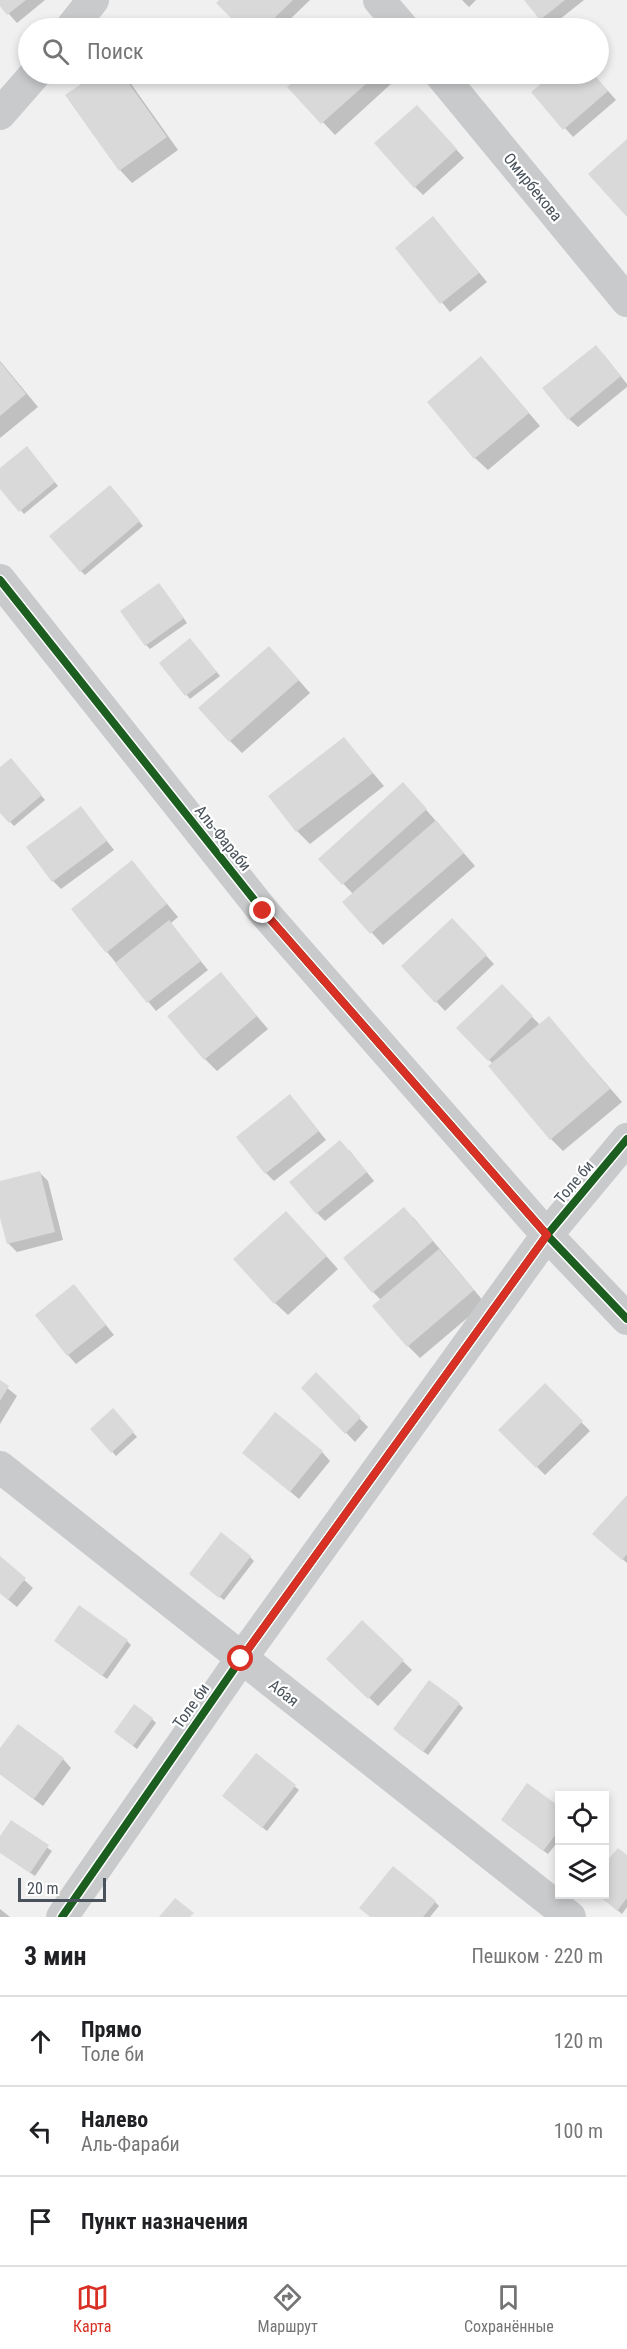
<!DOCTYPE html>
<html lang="ru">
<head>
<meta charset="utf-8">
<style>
  :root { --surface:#fff; --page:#f6f6f6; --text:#202124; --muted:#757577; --line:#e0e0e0; --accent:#d93025 }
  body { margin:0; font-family:"Roboto Condensed",sans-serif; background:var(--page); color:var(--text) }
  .controls { position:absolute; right:18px; bottom:18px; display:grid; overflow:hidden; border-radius:0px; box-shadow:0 3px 9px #0003 }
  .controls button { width:54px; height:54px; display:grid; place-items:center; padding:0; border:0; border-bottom:2px solid var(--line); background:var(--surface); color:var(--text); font:30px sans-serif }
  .scale { position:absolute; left:18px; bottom:15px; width:88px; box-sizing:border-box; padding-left:6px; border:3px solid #49525b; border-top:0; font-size:16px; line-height:21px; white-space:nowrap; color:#49525b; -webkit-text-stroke:4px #fff; paint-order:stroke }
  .stop { position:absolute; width:18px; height:18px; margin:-14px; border:4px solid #d93025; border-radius:50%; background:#fff }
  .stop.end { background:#d93025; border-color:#fff; box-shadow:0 2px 6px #0008 }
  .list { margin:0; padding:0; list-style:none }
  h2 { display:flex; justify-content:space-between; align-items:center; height:78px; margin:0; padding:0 24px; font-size:26px }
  h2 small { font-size:20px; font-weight:400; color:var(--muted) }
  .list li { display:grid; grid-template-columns:39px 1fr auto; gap:18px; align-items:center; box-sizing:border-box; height:90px; padding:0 24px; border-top:2px solid var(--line) }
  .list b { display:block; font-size:22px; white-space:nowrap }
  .list p { margin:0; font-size:20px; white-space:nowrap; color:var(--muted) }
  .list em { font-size:20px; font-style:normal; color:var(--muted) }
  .icon { flex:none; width:33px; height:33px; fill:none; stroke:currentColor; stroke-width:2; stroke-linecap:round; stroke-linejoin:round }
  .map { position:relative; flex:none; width:627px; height:1917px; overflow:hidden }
  .search { position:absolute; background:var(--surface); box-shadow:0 3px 9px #0003; left:18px; right:18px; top:18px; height:66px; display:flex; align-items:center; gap:15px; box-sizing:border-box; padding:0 21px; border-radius:33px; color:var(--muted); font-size:22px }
  .sheet { height:348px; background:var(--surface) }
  nav { display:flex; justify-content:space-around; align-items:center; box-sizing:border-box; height:84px; border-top:2px solid var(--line); background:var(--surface); font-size:16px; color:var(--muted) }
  nav a { display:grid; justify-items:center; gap:3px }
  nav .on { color:var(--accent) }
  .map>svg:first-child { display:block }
</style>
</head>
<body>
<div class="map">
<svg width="627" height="1917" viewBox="0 0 627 1917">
  <rect width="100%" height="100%" fill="#f0f0f0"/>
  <!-- shadow -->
  <path fill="#0003" d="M 0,0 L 45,0 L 17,23 L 0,4 Z
    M 221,0 L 310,0 L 281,28 L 244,28 L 218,3 Z
    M 462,0 L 476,0 L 469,7 Z
    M 526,0 L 584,0 L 550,27 Z
    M 98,74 L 124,74 L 178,150 L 132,183 L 120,170 L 68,95 Z
    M 304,74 L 383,74 L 392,83 L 335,135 L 290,87 Z
    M 555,74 L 593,74 L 616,100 L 573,137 L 533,92 Z
    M 425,115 L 464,158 L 423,195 L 415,187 Z
    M 433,218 L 487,282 L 450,312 L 397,248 Z
    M 604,355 L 627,384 L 627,387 L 578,427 L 569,419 Z
    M 0,361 L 38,407 L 0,438 Z
    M 493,371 L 540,426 L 488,470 L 475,458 Z
    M 30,452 L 58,486 L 24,514 L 0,486 L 0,470 Z
    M 114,491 L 143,526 L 85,575 L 81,571 Z
    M 163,589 L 187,623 L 150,649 L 146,645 Z
    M 194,644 L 220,676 L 190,699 L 161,663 Z
    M 281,660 L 310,693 L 242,753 L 230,741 Z
    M 344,739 L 384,786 L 310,844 L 297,831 L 270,796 Z
    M 15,764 L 45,800 L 14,826 L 0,811 L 0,769 Z
    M 415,797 L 475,866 L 383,945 L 344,902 L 353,894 L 320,859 Z
    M 81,808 L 114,850 L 61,889 L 53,881 Z
    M 132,862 L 178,917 L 170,924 L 208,970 L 156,1011 L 107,952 Z
    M 461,929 L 494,964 L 445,1011 L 403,966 Z
    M 221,974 L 268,1029 L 217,1071 L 205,1059 Z
    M 502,986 L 540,1025 L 549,1018 L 622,1102 L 563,1151 L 551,1139 L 493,1064 L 458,1028 Z
    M 290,1096 L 326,1140 L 274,1181 L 266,1173 Z
    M 349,1150 L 374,1181 L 325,1221 L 317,1213 Z
    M 40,1173 L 48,1181 L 63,1240 L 17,1252 L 8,1243 L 0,1212 L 0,1183 Z
    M 413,1217 L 485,1303 L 420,1358 L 408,1346 L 381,1300 L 373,1292 Z
    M 298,1225 L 338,1269 L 288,1315 L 275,1303 Z
    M 74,1286 L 114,1335 L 76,1364 L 68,1355 Z
    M 316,1374 L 368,1427 L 355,1442 L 303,1388 Z
    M 0,1382 L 17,1396 L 0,1424 Z
    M 545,1385 L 590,1431 L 545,1475 L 500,1430 Z
    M 113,1410 L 137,1437 L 116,1456 L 92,1429 Z
    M 322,1452 L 330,1461 L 299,1499 L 244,1453 Z
    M 627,1497 L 627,1563 L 603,1542 Z
    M 250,1557 L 254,1561 L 224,1600 L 195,1578 Z
    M 0,1558 L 33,1588 L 17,1607 L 0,1593 Z
    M 363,1623 L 412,1670 L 378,1706 L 328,1659 Z
    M 127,1641 L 131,1645 L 107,1679 L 60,1645 Z
    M 459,1704 L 463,1708 L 428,1755 L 398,1733 Z
    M 152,1719 L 156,1723 L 137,1749 L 120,1736 Z
    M 0,1751 L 63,1759 L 71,1768 L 43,1806 L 0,1774 Z
    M 257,1755 L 299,1790 L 267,1831 L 228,1800 Z
    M 560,1809 L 560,1839 L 548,1854 L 507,1824 Z
    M 11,1822 L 52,1851 L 35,1876 L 0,1852 L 0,1839 Z
    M 627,1857 L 627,1907 L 622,1914 L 598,1894 L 604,1894 Z
    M 435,1902 L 439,1906 L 430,1917 L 372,1917 Z
    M 0,1909 L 10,1917 L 11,1917 L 0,1917 Z"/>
  <!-- building -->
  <path fill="#d9d9da" d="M 0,0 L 26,0 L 7,15 L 0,6 Z
    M 219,0 L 293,0 L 264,28 L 241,28 L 216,3 Z
    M 524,0 L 565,0 L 540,20 Z
    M 96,74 L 122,74 L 167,137 L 119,171 L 65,95 Z
    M 302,74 L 377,74 L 321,124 L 287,87 Z
    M 553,74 L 593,74 L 608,91 L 563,130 L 531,92 Z
    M 417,105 L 457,149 L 414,188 L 374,143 Z
    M 627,139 L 627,217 L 588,174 Z
    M 433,216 L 479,273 L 440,304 L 395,248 Z
    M 596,345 L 621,376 L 568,420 L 542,388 Z
    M 481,356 L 529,413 L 474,459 L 427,402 Z
    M 0,362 L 26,394 L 0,416 Z
    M 27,446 L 55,482 L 19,512 L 0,489 L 0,468 Z
    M 110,485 L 140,521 L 80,572 L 49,536 Z
    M 159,583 L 184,618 L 145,646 L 120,611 Z
    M 190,638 L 217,672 L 185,696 L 159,663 Z
    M 269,646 L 299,680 L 229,742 L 198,708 Z
    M 344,737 L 373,773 L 296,832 L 268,796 Z
    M 11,758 L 42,795 L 9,823 L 0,813 L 0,767 Z
    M 403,782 L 427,809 L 342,885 L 318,859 Z
    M 81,806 L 107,841 L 52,882 L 26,847 Z
    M 436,820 L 464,853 L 370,934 L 342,902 Z
    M 132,860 L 167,904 L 106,953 L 71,909 Z
    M 452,918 L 487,955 L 435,1003 L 401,966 Z
    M 169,920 L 201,961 L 147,1003 L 115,963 Z
    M 221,972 L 257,1016 L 204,1060 L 167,1016 Z
    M 502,984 L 533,1016 L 488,1061 L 456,1028 Z
    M 549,1016 L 610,1089 L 550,1140 L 488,1066 Z
    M 290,1094 L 319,1131 L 265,1174 L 236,1137 Z
    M 340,1140 L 367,1172 L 316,1214 L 289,1182 Z
    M 40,1171 L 55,1232 L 7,1244 L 0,1218 L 0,1181 Z
    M 404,1207 L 433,1241 L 372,1293 L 343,1258 Z
    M 286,1211 L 327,1256 L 274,1304 L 233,1259 Z
    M 439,1249 L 474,1290 L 407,1347 L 372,1306 Z
    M 74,1284 L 106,1325 L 67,1356 L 35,1315 Z
    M 316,1372 L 361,1417 L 345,1434 L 301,1388 Z
    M 0,1380 L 9,1386 L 0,1401 Z
    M 545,1383 L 583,1421 L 536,1468 L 498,1430 Z
    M 113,1408 L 134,1432 L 111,1453 L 90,1429 Z
    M 275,1412 L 323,1451 L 290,1492 L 242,1453 Z
    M 627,1495 L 627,1554 L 622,1560 L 592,1534 Z
    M 221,1532 L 251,1556 L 219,1598 L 189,1574 Z
    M 0,1556 L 26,1578 L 8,1600 L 0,1593 Z
    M 79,1605 L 128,1640 L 102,1676 L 54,1641 Z
    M 362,1620 L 404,1660 L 368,1699 L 326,1659 Z
    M 429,1680 L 460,1703 L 423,1752 L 393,1729 Z
    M 134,1704 L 153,1718 L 133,1746 L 114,1732 Z
    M 18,1724 L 64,1758 L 34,1799 L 0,1774 L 0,1748 Z
    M 256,1753 L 296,1785 L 262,1828 L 222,1796 Z
    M 527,1783 L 560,1807 L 560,1829 L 543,1851 L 501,1820 Z
    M 11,1820 L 49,1845 L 30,1873 L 0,1853 L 0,1836 Z
    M 618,1848 L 627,1855 L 627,1898 L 617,1911 L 597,1894 L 604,1894 L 604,1864 Z
    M 393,1866 L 436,1901 L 423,1917 L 370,1917 L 359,1908 Z
    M 175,1898 L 194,1913 L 190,1917 L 159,1917 Z"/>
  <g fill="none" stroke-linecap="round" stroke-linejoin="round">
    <!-- minor -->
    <path stroke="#c8cacc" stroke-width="32" d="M 379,0 L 403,28
      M 71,28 L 93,0
      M 440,74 L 627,301
      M 0,114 L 35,74
      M 0,580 L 263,911 L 547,1235 L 627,1319
      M 0,1467 L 570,1917
      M 62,1917 L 241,1659 L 547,1235 L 627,1139"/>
    <defs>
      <path id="cycleway" d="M 0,580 L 263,911 L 547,1235 L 627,1319
        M 62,1917 L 241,1659 L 547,1235 L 627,1139"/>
    </defs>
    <!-- cycleway casing -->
    <use href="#cycleway" stroke="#fff" stroke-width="11"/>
    <!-- cycleway -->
    <use href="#cycleway" stroke="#1b5e20" stroke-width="8"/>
  </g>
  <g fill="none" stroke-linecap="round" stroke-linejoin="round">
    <!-- route -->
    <path stroke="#d93025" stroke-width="8" d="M 241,1659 L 547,1235 L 263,911"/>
  </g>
  <g text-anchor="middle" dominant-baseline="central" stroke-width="4.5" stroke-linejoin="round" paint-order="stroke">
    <!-- street labels -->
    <g font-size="16" fill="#49525b" stroke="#fff">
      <text transform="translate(533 187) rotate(51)">Омирбекова</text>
      <text transform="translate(223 838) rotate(51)">Аль-Фараби</text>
      <text transform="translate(574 1182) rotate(-50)">Толе би</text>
      <text transform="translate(284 1693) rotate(38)">Абая</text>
      <text transform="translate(191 1706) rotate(-55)">Толе би</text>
    </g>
  </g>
</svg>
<div class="controls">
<button><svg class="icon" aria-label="locate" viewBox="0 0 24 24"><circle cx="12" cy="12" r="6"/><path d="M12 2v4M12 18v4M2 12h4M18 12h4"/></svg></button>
<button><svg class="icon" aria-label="layers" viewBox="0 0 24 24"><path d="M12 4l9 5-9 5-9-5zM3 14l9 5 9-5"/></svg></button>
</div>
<div class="scale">20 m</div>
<div class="stop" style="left:241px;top:1659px"></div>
<div class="stop end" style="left:263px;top:911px"></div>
<div class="search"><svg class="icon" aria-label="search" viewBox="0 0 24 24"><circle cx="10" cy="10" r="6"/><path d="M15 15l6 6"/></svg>Поиск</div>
</div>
<section class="sheet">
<h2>3 мин<small>Пешком · 220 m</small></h2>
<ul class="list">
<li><svg class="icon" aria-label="ahead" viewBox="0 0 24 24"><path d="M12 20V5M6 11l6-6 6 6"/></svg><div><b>Прямо</b><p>Толе би</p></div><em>120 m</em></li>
<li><svg class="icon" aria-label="left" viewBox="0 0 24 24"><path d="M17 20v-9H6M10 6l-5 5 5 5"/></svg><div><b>Налево</b><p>Аль-Фараби</p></div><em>100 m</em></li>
<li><svg class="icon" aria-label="arrive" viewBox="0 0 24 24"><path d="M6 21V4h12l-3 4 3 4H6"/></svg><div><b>Пункт назначения</b></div></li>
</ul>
</section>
<nav>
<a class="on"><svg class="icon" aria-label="map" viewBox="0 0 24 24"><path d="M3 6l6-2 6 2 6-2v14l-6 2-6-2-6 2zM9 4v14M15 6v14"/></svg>Карта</a>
<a><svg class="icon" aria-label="directions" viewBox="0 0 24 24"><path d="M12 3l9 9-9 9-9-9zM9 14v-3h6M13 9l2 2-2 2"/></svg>Маршрут</a>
<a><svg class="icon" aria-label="saved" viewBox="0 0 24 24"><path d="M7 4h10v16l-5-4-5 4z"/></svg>Сохранённые</a>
</nav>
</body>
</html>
